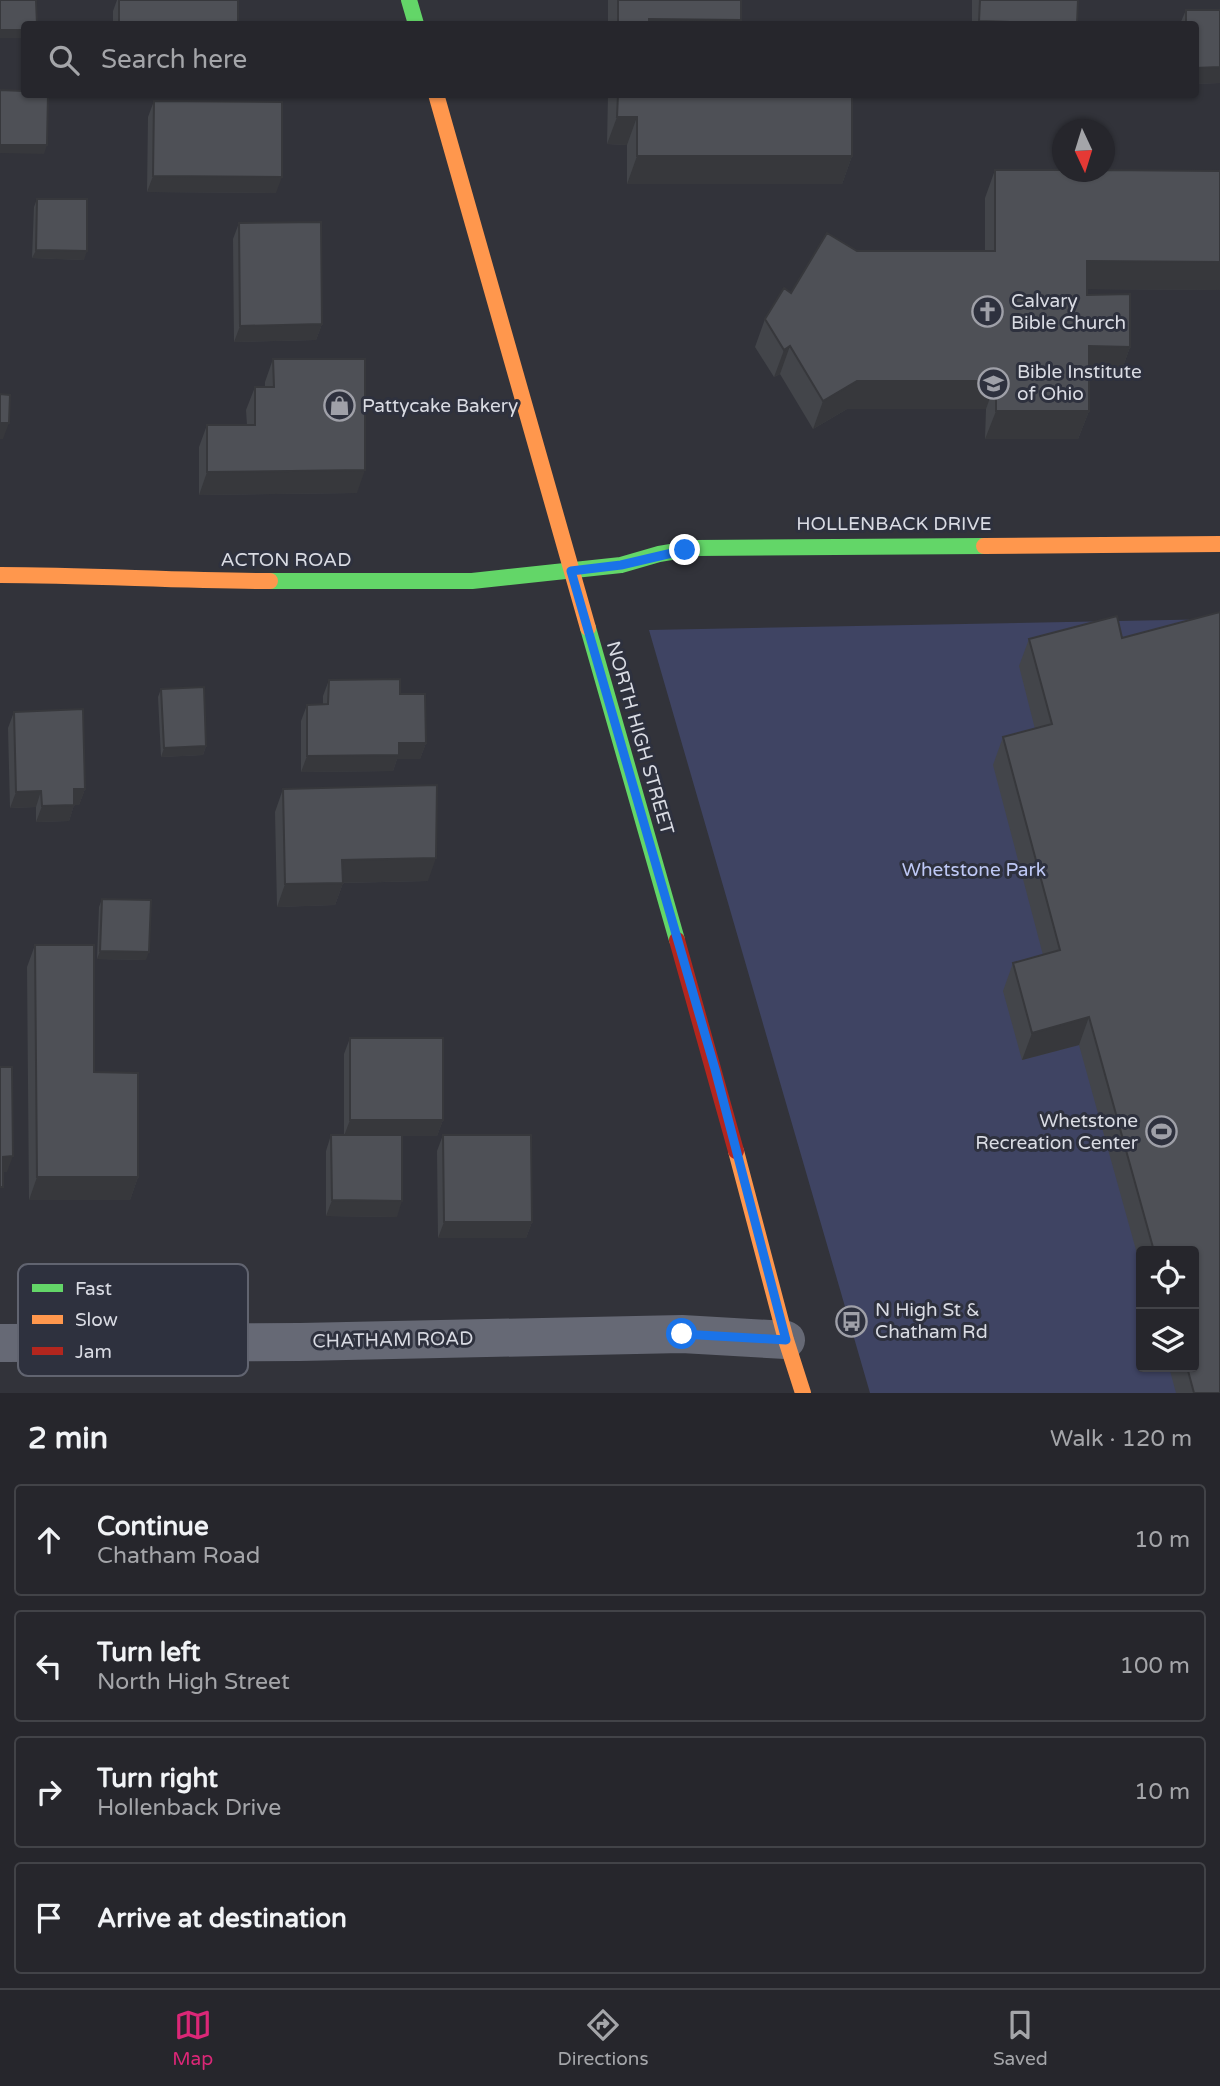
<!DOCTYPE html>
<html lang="en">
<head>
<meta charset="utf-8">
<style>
  :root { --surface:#26262c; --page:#2e2e34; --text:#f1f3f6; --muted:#a4a5a9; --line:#424348; --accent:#db2777 }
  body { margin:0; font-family:"Varela Round",sans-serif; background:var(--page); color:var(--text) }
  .controls { position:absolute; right:21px; bottom:21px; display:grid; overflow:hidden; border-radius:7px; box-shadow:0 2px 5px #0004 }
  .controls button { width:63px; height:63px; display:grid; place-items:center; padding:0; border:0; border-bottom:2px solid var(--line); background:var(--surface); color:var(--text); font:35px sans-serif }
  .compass { position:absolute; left:1052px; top:119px; width:63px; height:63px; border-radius:50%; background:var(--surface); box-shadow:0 2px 5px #0004; rotate:176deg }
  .stop { position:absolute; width:21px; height:21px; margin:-16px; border:5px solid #1a73e8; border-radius:50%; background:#fff }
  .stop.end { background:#1a73e8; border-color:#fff; box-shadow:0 2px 7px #0008 }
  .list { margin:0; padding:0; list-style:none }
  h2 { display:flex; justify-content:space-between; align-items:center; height:91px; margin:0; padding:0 28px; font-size:30px }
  h2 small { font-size:23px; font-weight:400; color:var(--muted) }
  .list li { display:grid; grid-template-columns:46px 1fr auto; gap:21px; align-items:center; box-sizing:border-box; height:112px; margin:0 14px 14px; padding:0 14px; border:2px solid var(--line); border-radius:7px }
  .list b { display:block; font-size:26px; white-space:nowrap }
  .list p { margin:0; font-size:23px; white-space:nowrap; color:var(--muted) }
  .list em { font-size:23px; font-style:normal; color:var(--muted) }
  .icon { flex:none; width:38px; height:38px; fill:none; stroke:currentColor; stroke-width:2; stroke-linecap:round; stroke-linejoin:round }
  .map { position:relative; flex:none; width:1220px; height:1393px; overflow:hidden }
  .search { position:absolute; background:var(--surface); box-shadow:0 2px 5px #0004; left:21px; right:21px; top:21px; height:77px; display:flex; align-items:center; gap:18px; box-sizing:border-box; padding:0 24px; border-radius:7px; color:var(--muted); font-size:26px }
  .sheet { height:595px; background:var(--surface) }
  nav { display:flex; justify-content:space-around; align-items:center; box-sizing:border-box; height:98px; border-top:2px solid var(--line); background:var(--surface); font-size:19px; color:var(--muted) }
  nav a { display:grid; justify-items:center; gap:4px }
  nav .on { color:var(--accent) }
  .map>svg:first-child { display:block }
</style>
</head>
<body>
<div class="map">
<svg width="1220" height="1393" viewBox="0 0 1220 1393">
  <rect width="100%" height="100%" fill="#32333a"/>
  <!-- green -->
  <path fill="#3f4463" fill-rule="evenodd" d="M 1220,619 L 1220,1393 L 870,1393 L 649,630 ZM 1141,1251 L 1194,1251 L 1194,1367 L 1141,1367 Z"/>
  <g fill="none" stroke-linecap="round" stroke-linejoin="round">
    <!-- street -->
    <path stroke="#666975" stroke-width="38" d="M 0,1343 L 300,1342 L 682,1334 L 786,1340"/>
    <!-- fast -->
    <path stroke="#63d668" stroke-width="16" d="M 409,0 L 416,24
      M 270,581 L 472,581 L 621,565 L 659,554 L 695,548 L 984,546
      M 588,628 L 677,940"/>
    <!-- slow -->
    <path stroke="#ff974d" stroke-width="16" d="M 436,94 L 588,628
      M 984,546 L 1220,544
      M 0,575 C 90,575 180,581 270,581
      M 736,1151 L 786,1340 L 803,1393"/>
    <!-- jam -->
    <path stroke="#b3261e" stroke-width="16" d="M 677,940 L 736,1151"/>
  </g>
  <!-- wall -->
  <path fill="#43454a" d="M 117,0 L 238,0 L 238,24 L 113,24 L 113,11 Z
    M 608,0 L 741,0 L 739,24 L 608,24 Z
    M 972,0 L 1078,0 L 1077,24 L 972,24 Z
    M 1186,10 L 1220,10 L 1220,83 L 1195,84 L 1195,24 L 1180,24 Z
    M 608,94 L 852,94 L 852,156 L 842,184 L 627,184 L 627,145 L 607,144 Z
    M 154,101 L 276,193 L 147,192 L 148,117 Z
    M 995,170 L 1220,290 L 1087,289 L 1087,295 L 1130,347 L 1120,375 L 1089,374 L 1089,411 L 1078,439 L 985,439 L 986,409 L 847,409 L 813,429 L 780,374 L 774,377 L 755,347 L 765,319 L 791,293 L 857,251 L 985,251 L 985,198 Z
    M 37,199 L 84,260 L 32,258 L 34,207 Z
    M 239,223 L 322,324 L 316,340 L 234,342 L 233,239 Z
    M 273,359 L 357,493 L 199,495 L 199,447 L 207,425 L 247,425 L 246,410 L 255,387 L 265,387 L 265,382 Z
    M 1117,616 L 1220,1393 L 1176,1393 L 1169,1367 L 1194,1367 L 1194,1251 L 1141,1251 L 1141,1268 L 1079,1045 L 1022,1060 L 1003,991 L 1013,963 L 1043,955 L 993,765 L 1003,737 L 1035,729 L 1019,666 L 1029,639 Z
    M 329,680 L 400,694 L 426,743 L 420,759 L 397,759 L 393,771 L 301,772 L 301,721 L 307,705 L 323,704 L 323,696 Z
    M 161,689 L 206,746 L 203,755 L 161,757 L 158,697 Z
    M 14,712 L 85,789 L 79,805 L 74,805 L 69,821 L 36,822 L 36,807 L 10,808 L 8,728 Z
    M 283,789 L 428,881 L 343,883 L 335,905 L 277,907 L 275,812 Z
    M 102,899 L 146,960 L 97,959 L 99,907 Z
    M 35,945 L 138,1177 L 130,1200 L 29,1200 L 27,967 Z
    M 350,1038 L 443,1120 L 437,1136 L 402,1136 L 397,1217 L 326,1216 L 326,1151 L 331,1135 L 344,1135 L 344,1054 Z
    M 443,1135 L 532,1222 L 526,1238 L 438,1238 L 437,1151 Z"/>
  <!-- shaded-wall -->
  <path fill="#37383c" d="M 649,19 L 741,20 L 739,24 L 647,24 Z
    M 979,21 L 1077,24 L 978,24 Z
    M 0,30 L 24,30 L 24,38 L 0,38 Z
    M 1220,67 L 1220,83 L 1195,84 L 1195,68 Z
    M 617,117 L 637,117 L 627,145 L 607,144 Z
    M 0,145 L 47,145 L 44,154 L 0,153 Z
    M 637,156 L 852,156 L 842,184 L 627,184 Z
    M 153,176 L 282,177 L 276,193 L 147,192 Z
    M 36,250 L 87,251 L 84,260 L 32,258 Z
    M 1087,261 L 1220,262 L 1220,290 L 1077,289 Z
    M 322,324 L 316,340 L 234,342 L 240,326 Z
    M 790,346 L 780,374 L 774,377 L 784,350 Z
    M 1089,346 L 1130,347 L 1120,375 L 1079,374 Z
    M 857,381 L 996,381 L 986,409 L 847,409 L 813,429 L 823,401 Z
    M 996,411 L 1089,411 L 1078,439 L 985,439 Z
    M 0,423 L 9,423 L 3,439 L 0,439 Z
    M 365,470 L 357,493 L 199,495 L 207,472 Z
    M 399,743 L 426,743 L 420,759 L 397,759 L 393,771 L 301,772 L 307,756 Z
    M 206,746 L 203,755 L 161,757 L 164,748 Z
    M 74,789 L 85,789 L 79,805 L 68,805 Z
    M 41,791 L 36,807 L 10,808 L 16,792 Z
    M 74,805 L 69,821 L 36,822 L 42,806 Z
    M 436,858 L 428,881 L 333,883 L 342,860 Z
    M 343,883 L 335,905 L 277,907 L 285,884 Z
    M 100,951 L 149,952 L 146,960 L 97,959 Z
    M 1089,1017 L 1079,1045 L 1022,1060 L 1032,1033 Z
    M 350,1120 L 443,1120 L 437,1136 L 344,1136 Z
    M 13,1156 L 7,1172 L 0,1172 L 3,1157 Z
    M 37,1177 L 138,1177 L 130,1200 L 29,1200 Z
    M 332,1200 L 402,1201 L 397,1217 L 326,1216 Z
    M 444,1222 L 532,1222 L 526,1238 L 438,1238 Z"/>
  <!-- building -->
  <path fill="#4e5056" stroke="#37383c" stroke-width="2" d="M 0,0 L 36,0 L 37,24 L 24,24 L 24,30 L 0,30 Z
    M 119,0 L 238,0 L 238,24 L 119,24 Z
    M 618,0 L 741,0 L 741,20 L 649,19 L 649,24 L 618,24 Z
    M 980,0 L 1078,0 L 1077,24 L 979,21 Z
    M 1186,10 L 1220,10 L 1220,67 L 1195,68 L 1195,24 L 1186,24 Z
    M 0,90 L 24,91 L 24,94 L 48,94 L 47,145 L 0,145 Z
    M 618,94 L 852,94 L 852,156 L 637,156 L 637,117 L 617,117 Z
    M 154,101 L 282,102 L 282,177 L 153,176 Z
    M 995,170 L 1062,170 L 1062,172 L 1104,172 L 1104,170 L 1220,171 L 1220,262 L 1087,261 L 1087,295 L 1130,294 L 1130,347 L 1089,346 L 1089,411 L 996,411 L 996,381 L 857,381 L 823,401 L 790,346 L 784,350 L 765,319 L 784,288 L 791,293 L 827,233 L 857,251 L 995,251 Z
    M 37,199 L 87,199 L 87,251 L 36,250 Z
    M 321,222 L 322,324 L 240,326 L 239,223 Z
    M 273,359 L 365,359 L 365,470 L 207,472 L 207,425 L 255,425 L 255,387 L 274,387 Z
    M 0,394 L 10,395 L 9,423 L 0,423 Z
    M 1220,612 L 1220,1393 L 1194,1393 L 1187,1367 L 1194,1367 L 1194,1251 L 1154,1251 L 1089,1017 L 1032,1033 L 1013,963 L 1060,950 L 1003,737 L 1052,724 L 1029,639 L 1117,616 L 1122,638 Z
    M 400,679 L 400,694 L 425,694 L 426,743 L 399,743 L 399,755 L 307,756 L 307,705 L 328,704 L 329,680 Z
    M 204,687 L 206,746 L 164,748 L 161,689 Z
    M 83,709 L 85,789 L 74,789 L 74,805 L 42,806 L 41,791 L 16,792 L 14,712 Z
    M 437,785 L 436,858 L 342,860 L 343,883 L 285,884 L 283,789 Z
    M 102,899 L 151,900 L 149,952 L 100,951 Z
    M 35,945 L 94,945 L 94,1072 L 138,1073 L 138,1177 L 37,1177 Z
    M 350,1038 L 443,1038 L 443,1120 L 350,1120 Z
    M 0,1067 L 12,1067 L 13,1156 L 3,1157 L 3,1187 L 0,1187 Z
    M 331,1135 L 402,1135 L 402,1201 L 332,1200 Z
    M 443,1135 L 531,1135 L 532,1222 L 444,1222 Z"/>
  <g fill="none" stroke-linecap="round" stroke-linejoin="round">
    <!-- route -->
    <path stroke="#1a73e8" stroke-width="9" d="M 682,1334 L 786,1340 L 715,1069 L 571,571 L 621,565 L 685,550"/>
  </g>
  <!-- icons -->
  <defs>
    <symbol id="church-ring" viewBox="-11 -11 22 22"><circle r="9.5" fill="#2e313e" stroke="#9fa0a8" stroke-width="1.5"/><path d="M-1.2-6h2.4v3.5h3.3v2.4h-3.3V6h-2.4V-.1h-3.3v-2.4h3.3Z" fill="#9fa0a8"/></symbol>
    <symbol id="school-ring" viewBox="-11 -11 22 22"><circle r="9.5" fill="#2e313e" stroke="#9fa0a8" stroke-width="1.5"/><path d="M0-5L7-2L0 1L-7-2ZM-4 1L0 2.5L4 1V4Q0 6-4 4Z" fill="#9fa0a8"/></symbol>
    <symbol id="shop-ring" viewBox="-11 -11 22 22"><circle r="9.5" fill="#2e313e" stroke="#9fa0a8" stroke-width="1.5"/><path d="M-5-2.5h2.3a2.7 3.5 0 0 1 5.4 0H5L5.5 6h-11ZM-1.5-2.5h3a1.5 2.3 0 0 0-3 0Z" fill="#9fa0a8"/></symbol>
    <symbol id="stadium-ring" viewBox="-11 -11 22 22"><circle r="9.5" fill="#2e313e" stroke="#9fa0a8" stroke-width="1.5"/><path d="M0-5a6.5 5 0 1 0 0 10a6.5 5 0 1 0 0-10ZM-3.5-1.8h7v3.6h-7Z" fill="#9fa0a8"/></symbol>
    <symbol id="bus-ring" viewBox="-11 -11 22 22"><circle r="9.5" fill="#2e313e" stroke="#9fa0a8" stroke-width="1.5"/><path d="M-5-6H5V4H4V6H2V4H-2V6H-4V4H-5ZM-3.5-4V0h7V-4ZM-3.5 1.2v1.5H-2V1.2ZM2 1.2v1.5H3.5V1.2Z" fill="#9fa0a8"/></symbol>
  </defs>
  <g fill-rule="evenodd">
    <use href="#church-ring" x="970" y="294" width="35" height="35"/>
    <use href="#school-ring" x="976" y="366" width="35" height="35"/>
    <use href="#shop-ring" x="322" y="388" width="35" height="35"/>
    <use href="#stadium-ring" x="1144" y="1114" width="35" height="35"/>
    <use href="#bus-ring" x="834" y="1304" width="35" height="35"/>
  </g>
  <g text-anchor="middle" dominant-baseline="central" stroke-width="6" stroke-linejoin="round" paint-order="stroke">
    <!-- poi labels -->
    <g font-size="19" fill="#d9dbe3" stroke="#2e313e" text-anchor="start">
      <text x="1011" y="301">Calvary<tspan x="1011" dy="22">Bible Church</tspan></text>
      <text x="1017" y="372">Bible Institute<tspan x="1017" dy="22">of Ohio</tspan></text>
      <text x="362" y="406">Pattycake Bakery</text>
      <text x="1138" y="1121" text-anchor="end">Whetstone<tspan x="1138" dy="22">Recreation Center</tspan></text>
      <text x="875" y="1310">N High St &amp;<tspan x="875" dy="22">Chatham Rd</tspan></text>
    </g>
    <!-- street labels -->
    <g font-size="19" fill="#d9dbe3" stroke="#2e313e">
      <text x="894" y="524">HOLLENBACK DRIVE</text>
      <text x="286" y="560">ACTON ROAD</text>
      <text transform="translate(640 738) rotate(74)">NORTH HIGH STREET</text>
      <text transform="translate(393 1340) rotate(-1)">CHATHAM ROAD</text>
    </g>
    <!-- park labels -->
    <g font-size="19" fill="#bec8f5" stroke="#2e313e">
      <text x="974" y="870">Whetstone Park</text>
    </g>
  </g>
  <!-- legend -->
  <rect x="18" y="1264" width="230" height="112" rx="10" fill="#2e313e" stroke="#616470" stroke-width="2"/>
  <rect x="32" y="1284" width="31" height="8" fill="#63d668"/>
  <rect x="32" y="1315" width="31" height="9" fill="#ff974d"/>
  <rect x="32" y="1347" width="31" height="8" fill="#b3261e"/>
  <g font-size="19" fill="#d9dbe3">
    <text x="75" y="1295">Fast</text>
    <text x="75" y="1326">Slow</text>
    <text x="75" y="1358">Jam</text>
  </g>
</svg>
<div class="controls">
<button><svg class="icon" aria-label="locate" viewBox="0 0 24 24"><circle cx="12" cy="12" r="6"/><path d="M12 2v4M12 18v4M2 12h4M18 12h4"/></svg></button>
<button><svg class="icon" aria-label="layers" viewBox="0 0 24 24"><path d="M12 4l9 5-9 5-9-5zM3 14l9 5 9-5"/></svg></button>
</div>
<svg class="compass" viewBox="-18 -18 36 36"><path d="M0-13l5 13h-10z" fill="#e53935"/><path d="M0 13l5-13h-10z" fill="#a4a5a9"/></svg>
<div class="stop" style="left:682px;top:1334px"></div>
<div class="stop end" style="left:685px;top:550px"></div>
<div class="search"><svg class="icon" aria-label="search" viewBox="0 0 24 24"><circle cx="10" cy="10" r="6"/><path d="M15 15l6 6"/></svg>Search here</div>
</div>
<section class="sheet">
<h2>2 min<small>Walk · 120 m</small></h2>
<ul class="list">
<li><svg class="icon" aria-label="ahead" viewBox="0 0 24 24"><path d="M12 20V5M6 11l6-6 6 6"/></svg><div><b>Continue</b><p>Chatham Road</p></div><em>10 m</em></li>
<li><svg class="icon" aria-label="left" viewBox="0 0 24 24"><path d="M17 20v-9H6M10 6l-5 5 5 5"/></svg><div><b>Turn left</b><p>North High Street</p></div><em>100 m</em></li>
<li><svg class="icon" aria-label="right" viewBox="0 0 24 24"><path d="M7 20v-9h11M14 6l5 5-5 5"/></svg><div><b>Turn right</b><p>Hollenback Drive</p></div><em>10 m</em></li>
<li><svg class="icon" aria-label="arrive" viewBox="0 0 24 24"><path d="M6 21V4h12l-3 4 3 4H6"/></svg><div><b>Arrive at destination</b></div></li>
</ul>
</section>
<nav>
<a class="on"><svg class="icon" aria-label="map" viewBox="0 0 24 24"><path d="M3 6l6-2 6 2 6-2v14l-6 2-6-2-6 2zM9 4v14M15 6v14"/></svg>Map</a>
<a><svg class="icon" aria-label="directions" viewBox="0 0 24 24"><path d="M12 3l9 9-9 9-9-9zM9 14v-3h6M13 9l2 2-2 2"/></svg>Directions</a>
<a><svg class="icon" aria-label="saved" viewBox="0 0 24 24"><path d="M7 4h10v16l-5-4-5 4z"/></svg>Saved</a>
</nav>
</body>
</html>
